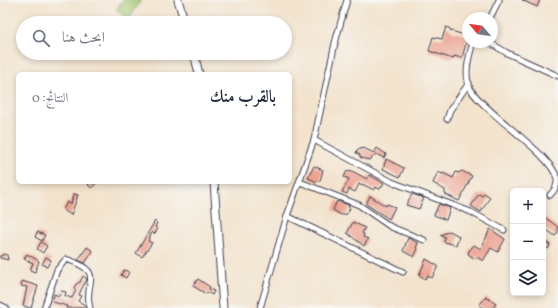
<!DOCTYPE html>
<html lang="ar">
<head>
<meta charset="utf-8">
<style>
  :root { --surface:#fff; --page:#f6f6f7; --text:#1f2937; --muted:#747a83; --line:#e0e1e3 }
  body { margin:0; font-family:Vollkorn,Amiri,serif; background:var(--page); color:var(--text); direction:rtl }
  .controls { position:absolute; right:12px; bottom:12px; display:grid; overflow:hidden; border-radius:6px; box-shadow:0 2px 6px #0003 }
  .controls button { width:36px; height:36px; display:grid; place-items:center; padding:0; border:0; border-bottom:1px solid var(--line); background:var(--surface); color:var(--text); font:20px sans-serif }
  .compass { position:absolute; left:462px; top:12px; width:36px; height:36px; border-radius:50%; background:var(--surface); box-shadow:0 2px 6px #0003; rotate:299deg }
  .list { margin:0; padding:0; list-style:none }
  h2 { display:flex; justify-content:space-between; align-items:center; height:52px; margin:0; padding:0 16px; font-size:17px }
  h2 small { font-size:13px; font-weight:400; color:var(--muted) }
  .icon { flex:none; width:22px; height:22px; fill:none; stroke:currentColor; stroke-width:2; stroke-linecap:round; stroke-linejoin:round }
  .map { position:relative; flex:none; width:558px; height:308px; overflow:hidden; direction:ltr }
  .search { position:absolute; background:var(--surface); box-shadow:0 2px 6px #0003; left:16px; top:16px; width:276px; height:44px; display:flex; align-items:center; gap:10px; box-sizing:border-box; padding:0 14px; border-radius:22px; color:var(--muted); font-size:15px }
  .panel { position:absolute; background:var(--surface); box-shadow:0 2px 6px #0003; left:16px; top:72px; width:276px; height:112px; border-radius:6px; direction:rtl }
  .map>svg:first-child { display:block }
</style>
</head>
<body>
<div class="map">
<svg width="558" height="308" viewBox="0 0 558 308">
  <rect width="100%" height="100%" fill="#f6f6f2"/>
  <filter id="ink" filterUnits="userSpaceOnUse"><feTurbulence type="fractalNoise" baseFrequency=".025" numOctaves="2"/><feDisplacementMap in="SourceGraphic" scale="8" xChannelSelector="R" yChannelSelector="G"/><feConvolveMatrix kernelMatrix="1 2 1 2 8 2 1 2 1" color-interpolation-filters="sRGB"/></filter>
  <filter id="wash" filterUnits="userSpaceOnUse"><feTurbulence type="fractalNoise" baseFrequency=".012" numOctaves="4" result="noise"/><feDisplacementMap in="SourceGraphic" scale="16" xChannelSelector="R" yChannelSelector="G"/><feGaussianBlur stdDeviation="0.9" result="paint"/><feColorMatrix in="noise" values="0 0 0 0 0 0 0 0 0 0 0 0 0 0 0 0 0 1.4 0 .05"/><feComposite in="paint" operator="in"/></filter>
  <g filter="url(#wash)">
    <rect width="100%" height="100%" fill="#f3e3cd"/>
    <!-- green -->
    <path fill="#a9c76f" stroke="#667455" d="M 123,0 L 141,0 L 129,19 L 116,10 Z"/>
    <g id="blocks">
      <!-- building -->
      <path fill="#eca18f" d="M 522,0 L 540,0 L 537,7 Z
        M 446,27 L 449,28 L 451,31 L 468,36 L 462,58 L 454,56 L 453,59 L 429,51 L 433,37 L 442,39 Z
        M 363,148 L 374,153 L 377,148 L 386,154 L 384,158 L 376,154 L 370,160 L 361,158 L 359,154 L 356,153 L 357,150 Z
        M 386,159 L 404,168 L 400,177 L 383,169 Z
        M 314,166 L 323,170 L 320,181 L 318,180 L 317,182 L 308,178 Z
        M 350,170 L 367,179 L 369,175 L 384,183 L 380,189 L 375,187 L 374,190 L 362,184 L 362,186 L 359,184 L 355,192 L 349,189 L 347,194 L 342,192 L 349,179 L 344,177 L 347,171 L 349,172 Z
        M 462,171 L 472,176 L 459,201 L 445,194 L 445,190 L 433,183 L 438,172 L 442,174 L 443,173 L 453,178 L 456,172 L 458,173 Z
        M 90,182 L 97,182 L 92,188 L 88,185 Z
        M 484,193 L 490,197 L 481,212 L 471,206 L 479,194 L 482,196 Z
        M 73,194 L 78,195 L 71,215 L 63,210 L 67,202 L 71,204 Z
        M 412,194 L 424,198 L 419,209 L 406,205 Z
        M 370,196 L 386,206 L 387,204 L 395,207 L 389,219 L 366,204 Z
        M 337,201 L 349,205 L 348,207 L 350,208 L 347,214 L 341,215 L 333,210 Z
        M 439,204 L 450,208 L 446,220 L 434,215 Z
        M 543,216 L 558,227 L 558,232 L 555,236 L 543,227 Z
        M 155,221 L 157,223 L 155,227 L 158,229 L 154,234 L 152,232 L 148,241 L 152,243 L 142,257 L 136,253 Z
        M 353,222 L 365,228 L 362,233 L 364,234 L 363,237 L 368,239 L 364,246 L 347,233 Z
        M 490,229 L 505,239 L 498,252 L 491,248 L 483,261 L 477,257 L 475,259 L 468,254 L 469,251 L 474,245 L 481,249 Z
        M 450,231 L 459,236 L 456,245 L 444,242 L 445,237 L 440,235 Z
        M 37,232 L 45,235 L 42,241 L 35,237 Z
        M 408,238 L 418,243 L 416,248 L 418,249 L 414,257 L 403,251 Z
        M 543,240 L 550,245 L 548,249 L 543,245 Z
        M 41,242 L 47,246 L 43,253 L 37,249 Z
        M 87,247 L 93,251 L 85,263 L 78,260 Z
        M 5,254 L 7,255 L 8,260 L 0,258 L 0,256 Z
        M 27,254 L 39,261 L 35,272 L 30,270 L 33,263 L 24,259 Z
        M 46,257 L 51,260 L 47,267 L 42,264 Z
        M 426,259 L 438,266 L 432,278 L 427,276 L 425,279 L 419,275 Z
        M 124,270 L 129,272 L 126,278 L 121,275 Z
        M 83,276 L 87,279 L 81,290 L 79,295 L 81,296 L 78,301 L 85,305 L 86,308 L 66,308 L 67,306 L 53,302 L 54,294 L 59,296 L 61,291 L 66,292 L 65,296 L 72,298 L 76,290 L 74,288 L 76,284 L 80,282 Z
        M 198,279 L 210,287 L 209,289 L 214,291 L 212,295 L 207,292 L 206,294 L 193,286 Z
        M 22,281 L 38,286 L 31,308 L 23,306 L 27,287 L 21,286 Z
        M 486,297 L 496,304 L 493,308 L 483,308 L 479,305 Z"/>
    </g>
  </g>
  <g filter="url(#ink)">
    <use href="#blocks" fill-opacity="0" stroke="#413f51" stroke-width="1"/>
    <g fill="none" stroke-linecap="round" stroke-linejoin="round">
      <defs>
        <path id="street" d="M 490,18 L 499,0
          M 473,42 C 469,56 463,76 471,90 C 487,115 553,155 557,179 C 558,186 554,191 550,195
          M 489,42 L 507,53 L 558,76
          M 447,119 L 450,110 L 469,83
          M 314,140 L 392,182 L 471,212 L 504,230
          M 300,182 L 359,205 L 391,227 L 424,240
          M 287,216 L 403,272
          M 0,305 L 6,308
          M 44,308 L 57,270 L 66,259 C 108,273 82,282 90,308
          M 260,308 L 287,216 L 314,140 L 335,43 L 347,0"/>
        <path id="secondary" d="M 178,0 L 185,23
          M 194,53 L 199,74
          M 214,182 L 223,308"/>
      </defs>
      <!-- street casing -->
      <use href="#street" stroke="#413f51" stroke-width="7"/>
      <!-- secondary casing -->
      <use href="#secondary" stroke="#413f51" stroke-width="9"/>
      <!-- street -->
      <use href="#street" stroke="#fff" stroke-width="5"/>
      <!-- secondary -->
      <use href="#secondary" stroke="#fff" stroke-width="7"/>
    </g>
  </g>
</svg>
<div class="controls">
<button>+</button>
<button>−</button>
<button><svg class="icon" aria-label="layers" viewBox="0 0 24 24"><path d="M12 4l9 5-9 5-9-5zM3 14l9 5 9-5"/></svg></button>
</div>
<svg class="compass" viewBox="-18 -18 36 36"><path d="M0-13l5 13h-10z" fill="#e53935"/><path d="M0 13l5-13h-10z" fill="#747a83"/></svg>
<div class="search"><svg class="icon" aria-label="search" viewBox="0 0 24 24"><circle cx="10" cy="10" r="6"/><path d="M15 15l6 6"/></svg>ابحث هنا</div>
<section class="panel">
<h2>بالقرب منك<small>النتائج: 0</small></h2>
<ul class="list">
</ul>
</section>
</div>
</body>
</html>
